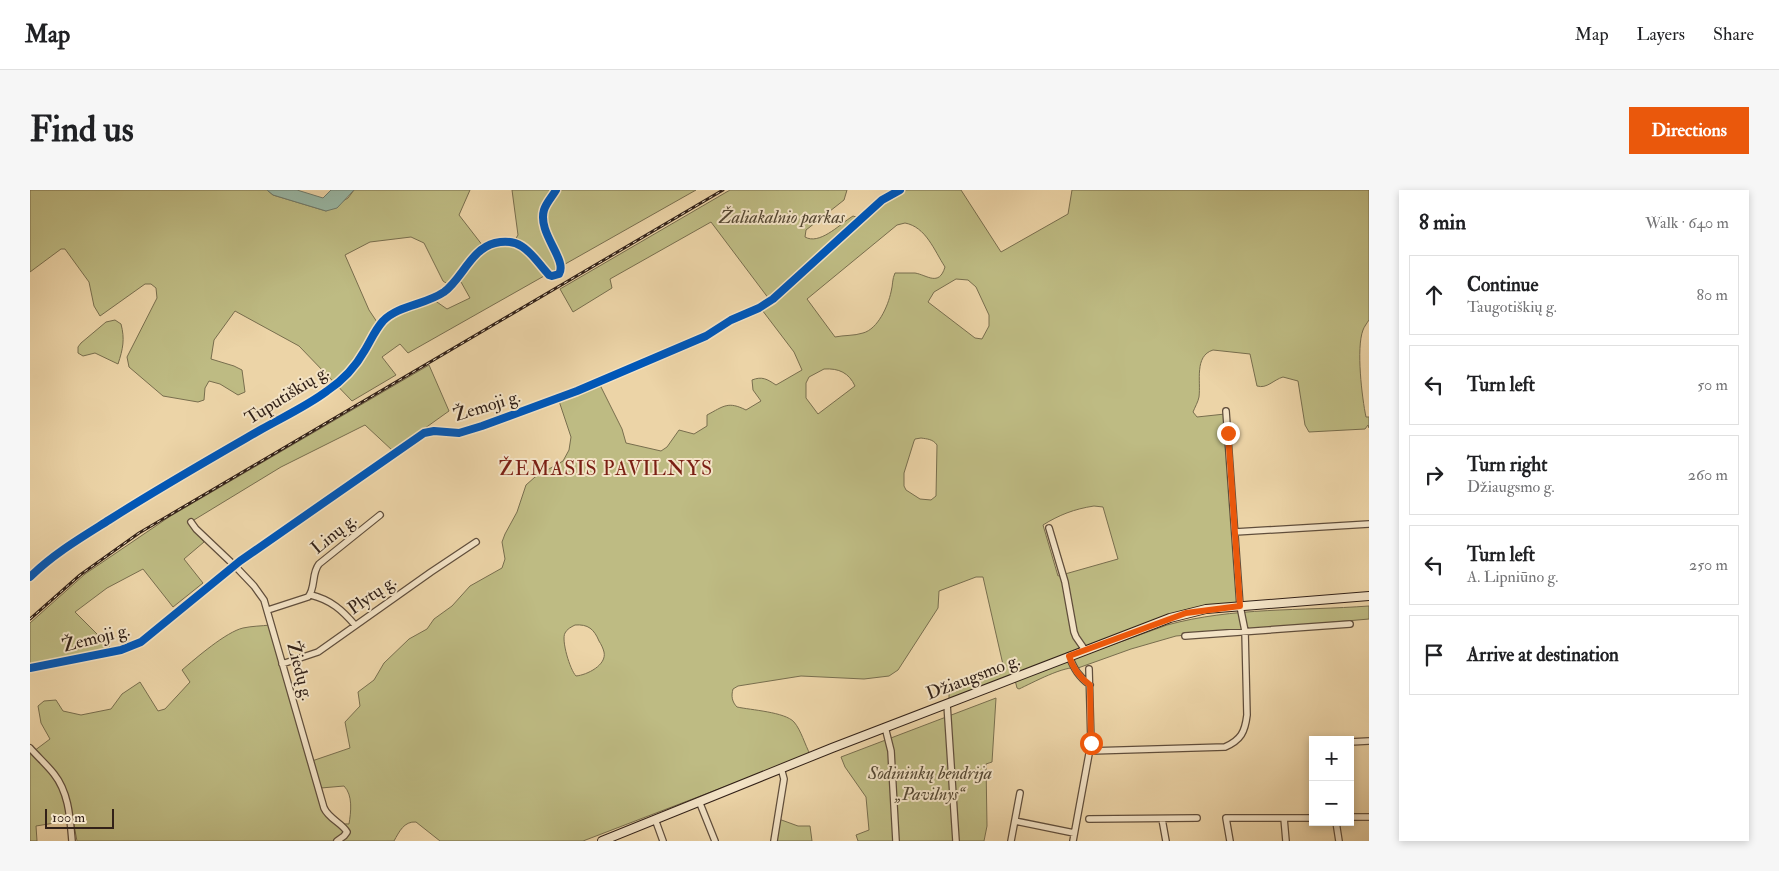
<!DOCTYPE html>
<html lang="en">
<head>
<meta charset="utf-8">
<style>
  :root { --surface:#fff; --page:#f6f6f6; --text:#202124; --muted:#757577; --line:#e0e0e0; --accent:#ea580c }
  body { margin:0; font-family:"IM FELL Double Pica",serif; background:var(--page); color:var(--text) }
  .controls { position:absolute; right:15px; bottom:15px; display:grid; overflow:hidden; border-radius:0px; box-shadow:0 2px 8px #0003 }
  .controls button { width:45px; height:45px; display:grid; place-items:center; padding:0; border:0; border-bottom:1px solid var(--line); background:var(--surface); color:var(--text); font:25px sans-serif }
  .scale { position:absolute; left:15px; bottom:12px; width:69px; box-sizing:border-box; padding-left:5px; border:2px solid #322118; border-top:0; font-size:14px; line-height:18px; white-space:nowrap; color:#322118; -webkit-text-stroke:4px #f3e3c6; paint-order:stroke }
  .stop { position:absolute; width:15px; height:15px; margin:-11px; border:4px solid #ea580c; border-radius:50%; background:#fff }
  .stop.end { background:#ea580c; border-color:#fff; box-shadow:0 1px 5px #0008 }
  .list { margin:0; padding:0; list-style:none }
  h2 { display:flex; justify-content:space-between; align-items:center; height:65px; margin:0; padding:0 20px; font-size:21px }
  h2 small { font-size:16px; font-weight:400; color:var(--muted) }
  .list li { display:grid; grid-template-columns:32px 1fr auto; gap:15px; align-items:center; box-sizing:border-box; height:80px; margin:0 10px 10px; padding:0 10px; border:1px solid var(--line); border-radius:0px }
  .list b { display:block; font-size:19px; white-space:nowrap }
  .list p { margin:0; font-size:16px; white-space:nowrap; color:var(--muted) }
  .list em { font-size:16px; font-style:normal; color:var(--muted) }
  .icon { flex:none; width:28px; height:28px; fill:none; stroke:currentColor; stroke-width:2; stroke-linecap:round; stroke-linejoin:round }
  .map { position:relative; flex:none; width:1339px; height:651px; overflow:hidden; border-radius:0px }
  header { display:flex; align-items:center; gap:30px; box-sizing:border-box; height:70px; padding:0 25px; background:var(--surface); border-bottom:1px solid var(--line) }
  header strong { font-size:24px }
  nav { display:flex; gap:28px; margin-inline-start:auto; font-size:18px }
  .intro { display:flex; align-items:center; justify-content:space-between; box-sizing:border-box; height:120px; padding:0 30px }
  h1 { margin:0; font-size:35px }
  .button { padding:12px 22px; border-radius:0px; background:var(--accent); color:#fff; font-size:18px; font-weight:700 }
  main { display:flex; gap:30px; padding:0 30px }
  aside { flex:1; background:var(--surface); border-radius:0px; box-shadow:0 2px 8px #0003 }
  .map>svg:first-child { display:block }
</style>
</head>
<body>
<header>
<strong>Map</strong>
<nav><a>Map</a><a>Layers</a><a>Share</a></nav>
</header>
<div class="intro"><h1>Find us</h1><a class="button">Directions</a></div>
<main>
<div class="map">
<svg width="1339" height="651" viewBox="0 0 1339 651">
  <rect width="100%" height="100%" fill="#ecd4a7"/>
  <filter id="stains"><feTurbulence type="fractalNoise" baseFrequency=".004" numOctaves="4"/><feColorMatrix values="0 0 0 0 .2 0 0 0 0 .09 0 0 0 0 .02 0 0 0 .5 -.17"/></filter>
  <radialGradient id="worn" r=".72"><stop offset=".6" stop-color="#630" stop-opacity="0"/><stop offset="1" stop-color="#630" stop-opacity=".3"/></radialGradient>
  <!-- green -->
  <path fill="#bebb83" stroke="#786e4e" fill-rule="evenodd" d="M 0,0 L 237,0 L 243,5 L 296,21 L 318,8 L 324,0 L 440,0 L 429,25 L 453,56 L 460,58 L 483,53 L 488,45 L 482,0 L 522,0 L 525,4 L 528,0 L 666,0 L 378,163 L 370,154 L 352,167 L 366,185 L 322,211 L 269,156 L 205,121 L 184,150 L 181,169 L 204,176 L 212,180 L 215,202 L 208,205 L 190,194 L 179,191 L 175,198 L 174,210 L 168,212 L 133,206 L 99,177 L 97,167 L 127,108 L 126,98 L 121,94 L 115,94 L 70,126 L 64,116 L 59,92 L 35,59 L 31,59 L 0,82 ZM 381,47 L 394,53 L 413,91 C 418,95 424,95 429,92 L 431,92 L 440,108 L 417,119 L 404,110 C 385,117 364,122 351,138 L 339,120 L 315,65 L 340,52 Z
    M 700,0 L 817,0 L 814,10 L 776,40 L 775,47 C 789,55 808,36 820,28 L 823,26 L 829,28 L 854,11 L 874,0 L 931,0 L 971,62 L 1038,24 L 1042,0 L 1339,0 L 1339,130 C 1337,133 1334,137 1333,140 C 1326,158 1332,208 1336,227 L 1339,227 L 1339,238 L 1338,235 L 1335,239 L 1279,242 L 1275,235 L 1268,191 L 1253,187 C 1243,190 1237,199 1227,196 L 1220,164 L 1183,160 C 1164,166 1171,191 1169,207 C 1168,212 1165,217 1163,222 L 1167,227 L 1195,224 L 1208,413 L 1169,417 L 1151,421 L 919,510 L 919,501 L 974,479 L 953,387 L 946,387 L 909,401 L 908,418 L 868,480 L 859,486 L 834,489 L 771,486 L 708,496 L 703,499 C 701,506 702,512 707,517 C 721,520 755,522 764,532 C 771,540 775,555 780,564 L 553,651 L 410,651 L 386,632 C 374,631 369,642 364,651 L 47,651 L 43,630 L 6,636 L 7,651 L 0,651 L 0,564 L 20,549 L 11,533 L 8,516 L 14,511 L 26,510 L 33,521 L 51,525 L 81,519 L 92,504 L 110,492 L 128,521 L 135,519 L 160,492 L 152,480 C 166,468 196,442 213,438 C 222,436 232,436 240,435 L 259,508 L 279,572 L 320,558 L 315,532 L 330,516 L 328,502 L 344,490 L 354,473 L 379,449 L 397,439 L 404,429 L 422,416 L 440,396 L 472,378 L 475,369 L 472,352 L 475,344 L 487,322 L 496,295 L 505,287 L 533,271 L 539,260 L 541,247 L 529,211 L 570,195 L 592,239 L 596,253 L 631,261 L 637,257 L 649,240 L 664,244 L 677,236 L 677,225 C 694,216 698,211 716,220 L 731,211 L 723,200 L 722,190 C 732,186 737,189 746,195 L 772,180 L 764,162 L 729,116 L 739,109 L 681,32 L 580,89 L 582,98 L 543,122 L 530,99 ZM 875,33 C 896,37 904,60 915,77 C 909,97 897,85 885,83 C 878,83 872,83 865,83 C 862,89 863,95 861,102 C 858,116 848,139 833,143 C 824,146 814,145 805,147 L 777,109 L 867,35 ZM 926,89 L 938,90 L 946,97 L 959,125 L 959,136 L 952,149 L 945,148 L 898,112 L 904,102 ZM 794,179 C 809,178 819,183 825,196 L 788,224 L 776,208 L 776,193 L 779,187 ZM 891,248 C 897,249 903,249 907,255 L 906,306 L 901,310 L 890,309 L 876,300 L 874,296 L 874,283 L 884,251 L 885,249 ZM 1064,316 L 1073,317 L 1088,369 L 1028,386 L 1013,335 C 1029,325 1044,319 1064,316 ZM 545,435 C 558,434 564,439 569,451 C 571,454 573,458 574,462 C 577,475 557,485 546,486 C 540,480 531,450 535,443 C 537,439 541,437 545,435 ZM 314,596 C 323,605 321,622 319,634 C 300,635 295,612 291,598 Z
    M 85,130 L 91,134 C 95,149 93,159 88,174 L 65,163 L 53,166 L 48,163 L 48,157 L 51,153 L 76,132 Z
    M 399,175 L 419,221 L 363,261 L 335,235 L 251,277 L 159,333 L 174,352 L 154,369 L 173,393 L 143,417 L 113,379 L 77,398 L 45,422 L 82,459 L 0,476 L 0,433 L 55,384 L 139,327 Z
    M 1339,416 L 1339,429 L 1146,446 L 1101,459 L 1048,478 C 1035,475 1002,493 989,499 L 987,498 L 985,490 L 1137,435 C 1203,417 1271,421 1339,416 Z
    M 966,508 L 962,572 L 956,574 L 957,636 L 954,651 L 828,651 L 826,645 L 839,640 L 836,607 L 815,577 L 811,567 Z
    M 746,628 L 768,636 L 780,636 L 782,651 L 743,651 Z"/>
  <!-- water -->
  <path fill="#99b8a6" stroke="#707c6d" d="M 237,0 L 267,0 L 293,8 L 301,0 L 324,0 L 307,18 L 296,21 L 243,5 Z"/>
  <g fill="none" stroke-linecap="round" stroke-linejoin="round">
    <defs>
      <path id="street" d="M 161,332 L 166,339 L 205,376 L 224,396 L 234,410 L 294,618 C 299,629 312,633 317,642 L 314,646 L 307,651
        M 1019,338 L 1035,392 L 1044,442 L 1046,447 L 1055,460
        M 1205,342 L 1339,334
        M 0,387 C 23,364 52,347 79,330 C 129,298 180,269 232,239 C 253,227 277,216 297,201 C 312,191 326,176 335,160 C 341,150 345,140 353,131 C 369,115 395,115 414,102 C 432,89 441,59 465,53 C 494,46 503,68 519,85 L 522,86 L 529,84 C 538,70 507,43 514,20 C 516,13 522,7 526,0
        M 281,405 C 301,410 312,420 325,435
        M 238,420 L 278,407 C 286,398 281,384 289,374 L 350,325
        M 1155,446 L 1320,434
        M 1039,466 C 1044,479 1049,487 1060,495
        M 252,474 L 288,462 L 401,382 L 446,352
        M 0,478 L 91,460 L 111,452 L 210,371 L 394,243 L 404,241 L 429,243 L 452,236 L 547,201 L 676,146 L 701,130 L 729,118 L 743,109 L 852,10 L 870,0
        M 917,514 L 926,651
        M 855,537 L 861,561 L 866,651
        M 1320,552 L 1339,551
        M 0,558 C 8,567 17,575 24,584 C 39,603 40,628 42,651
        M 1060,561 L 1195,557 C 1211,550 1215,542 1217,525 L 1215,441 L 1210,416 L 1196,221
        M 669,611 L 685,651
        M 1320,627 L 1339,627
        M 1254,628 L 1256,651
        M 625,629 L 633,651
        M 1059,629 L 1167,628
        M 1132,629 L 1136,651
        M 985,631 L 1044,643
        M 1306,632 L 1309,651
        M 744,651 L 754,589 L 751,578
        M 981,651 L 990,603
        M 1043,651 L 1061,553 L 1059,479
        M 1200,651 L 1196,628 L 1283,628"/>
      <path id="secondary" d="M 572,651 L 802,558 L 1140,428 L 1176,419 L 1339,406"/>
    </defs>
    <!-- street casing -->
    <use href="#street" stroke="#604e3c" stroke-width="8"/>
    <!-- secondary casing -->
    <use href="#secondary" stroke="#322118" stroke-width="10"/>
    <!-- street -->
    <use href="#street" stroke="#f3e3c6" stroke-width="5.5"/>
    <!-- secondary -->
    <use href="#secondary" stroke="#f3e3c6" stroke-width="8"/>
    <defs>
      <path id="rail" d="M 0,429 L 50,385 L 109,343 L 693,0"/>
    </defs>
    <!-- rail casing -->
    <use href="#rail" stroke="#322118" stroke-width="3"/>
    <!-- rail -->
    <use href="#rail" stroke="#f3e3c6" stroke-width="1" stroke-dasharray="4" stroke-linecap="butt"/>
    <defs>
      <path id="cycleway" d="M 0,387 C 23,364 52,347 79,330 C 129,298 180,269 232,239 C 253,227 277,216 297,201 C 312,191 326,176 335,160 C 341,150 345,140 353,131 C 369,115 395,115 414,102 C 432,89 441,59 465,53 C 494,46 503,68 519,85 L 522,86 L 529,84 C 538,70 507,43 514,20 C 516,13 522,7 526,0
        M 0,478 L 91,460 L 111,452 L 210,371 L 394,243 L 404,241 L 429,243 L 452,236 L 547,201 L 676,146 L 701,130 L 729,118 L 743,109 L 852,10 L 870,0"/>
    </defs>
    <!-- cycleway casing -->
    <use href="#cycleway" stroke="#f3e3c6" stroke-width="11"/>
    <!-- cycleway -->
    <use href="#cycleway" stroke="#0057b8" stroke-width="8"/>
  </g>
  <g fill="none" stroke-linecap="round" stroke-linejoin="round">
    <!-- route -->
    <path stroke="#ea580c" stroke-width="6" d="M 1061,553 L 1060,495 C 1049,487 1043,479 1039,466 L 1156,423 L 1210,416 L 1198,243"/>
  </g>
  <g text-anchor="middle" dominant-baseline="central" stroke-width="4" stroke-linejoin="round" paint-order="stroke">
    <!-- park labels -->
    <g font-size="18" font-style="italic" fill="#554833" stroke="#f3e3c6">
      <text x="752" y="27">Žaliakalnio parkas</text>
      <text x="900" y="583">Sodininkų bendrija<tspan x="900" dy="21">„Pavilnys“</tspan></text>
    </g>
    <!-- street labels -->
    <g font-size="18" fill="#322118" stroke="#f3e3c6">
      <text transform="translate(257 205) rotate(-32)">Tuputiškių g.</text>
      <text transform="translate(457 216) rotate(-17)">Žemoji g.</text>
      <text transform="translate(304 344) rotate(-39)">Linų g.</text>
      <text transform="translate(342 405) rotate(-35)">Plytų g.</text>
      <text transform="translate(66 448) rotate(-14)">Žemoji g.</text>
      <text transform="translate(270 481) rotate(75)">Žiedų g.</text>
      <text transform="translate(943 487) rotate(-21)">Džiaugsmo g.</text>
    </g>
    <!-- quarter labels -->
    <g font-size="20" letter-spacing="1" fill="#7a1f14" stroke="#f3e3c6">
      <text x="576" y="278">ŽEMASIS PAVILNYS</text>
    </g>
  </g>
  <rect width="100%" height="100%" filter="url(#stains)"/>
  <rect width="100%" height="100%" fill="url(#worn)"/>
</svg>
<div class="controls">
<button>+</button>
<button>−</button>
</div>
<div class="scale">100 m</div>
<div class="stop" style="left:1061px;top:553px"></div>
<div class="stop end" style="left:1198px;top:243px"></div>
</div>
<aside>
<h2>8 min<small>Walk · 640 m</small></h2>
<ul class="list">
<li><svg class="icon" aria-label="ahead" viewBox="0 0 24 24"><path d="M12 20V5M6 11l6-6 6 6"/></svg><div><b>Continue</b><p>Taugotiškių g.</p></div><em>80 m</em></li>
<li><svg class="icon" aria-label="left" viewBox="0 0 24 24"><path d="M17 20v-9H6M10 6l-5 5 5 5"/></svg><div><b>Turn left</b></div><em>50 m</em></li>
<li><svg class="icon" aria-label="right" viewBox="0 0 24 24"><path d="M7 20v-9h11M14 6l5 5-5 5"/></svg><div><b>Turn right</b><p>Džiaugsmo g.</p></div><em>260 m</em></li>
<li><svg class="icon" aria-label="left" viewBox="0 0 24 24"><path d="M17 20v-9H6M10 6l-5 5 5 5"/></svg><div><b>Turn left</b><p>A. Lipniūno g.</p></div><em>250 m</em></li>
<li><svg class="icon" aria-label="arrive" viewBox="0 0 24 24"><path d="M6 21V4h12l-3 4 3 4H6"/></svg><div><b>Arrive at destination</b></div></li>
</ul>
</aside>
</main>
</body>
</html>
